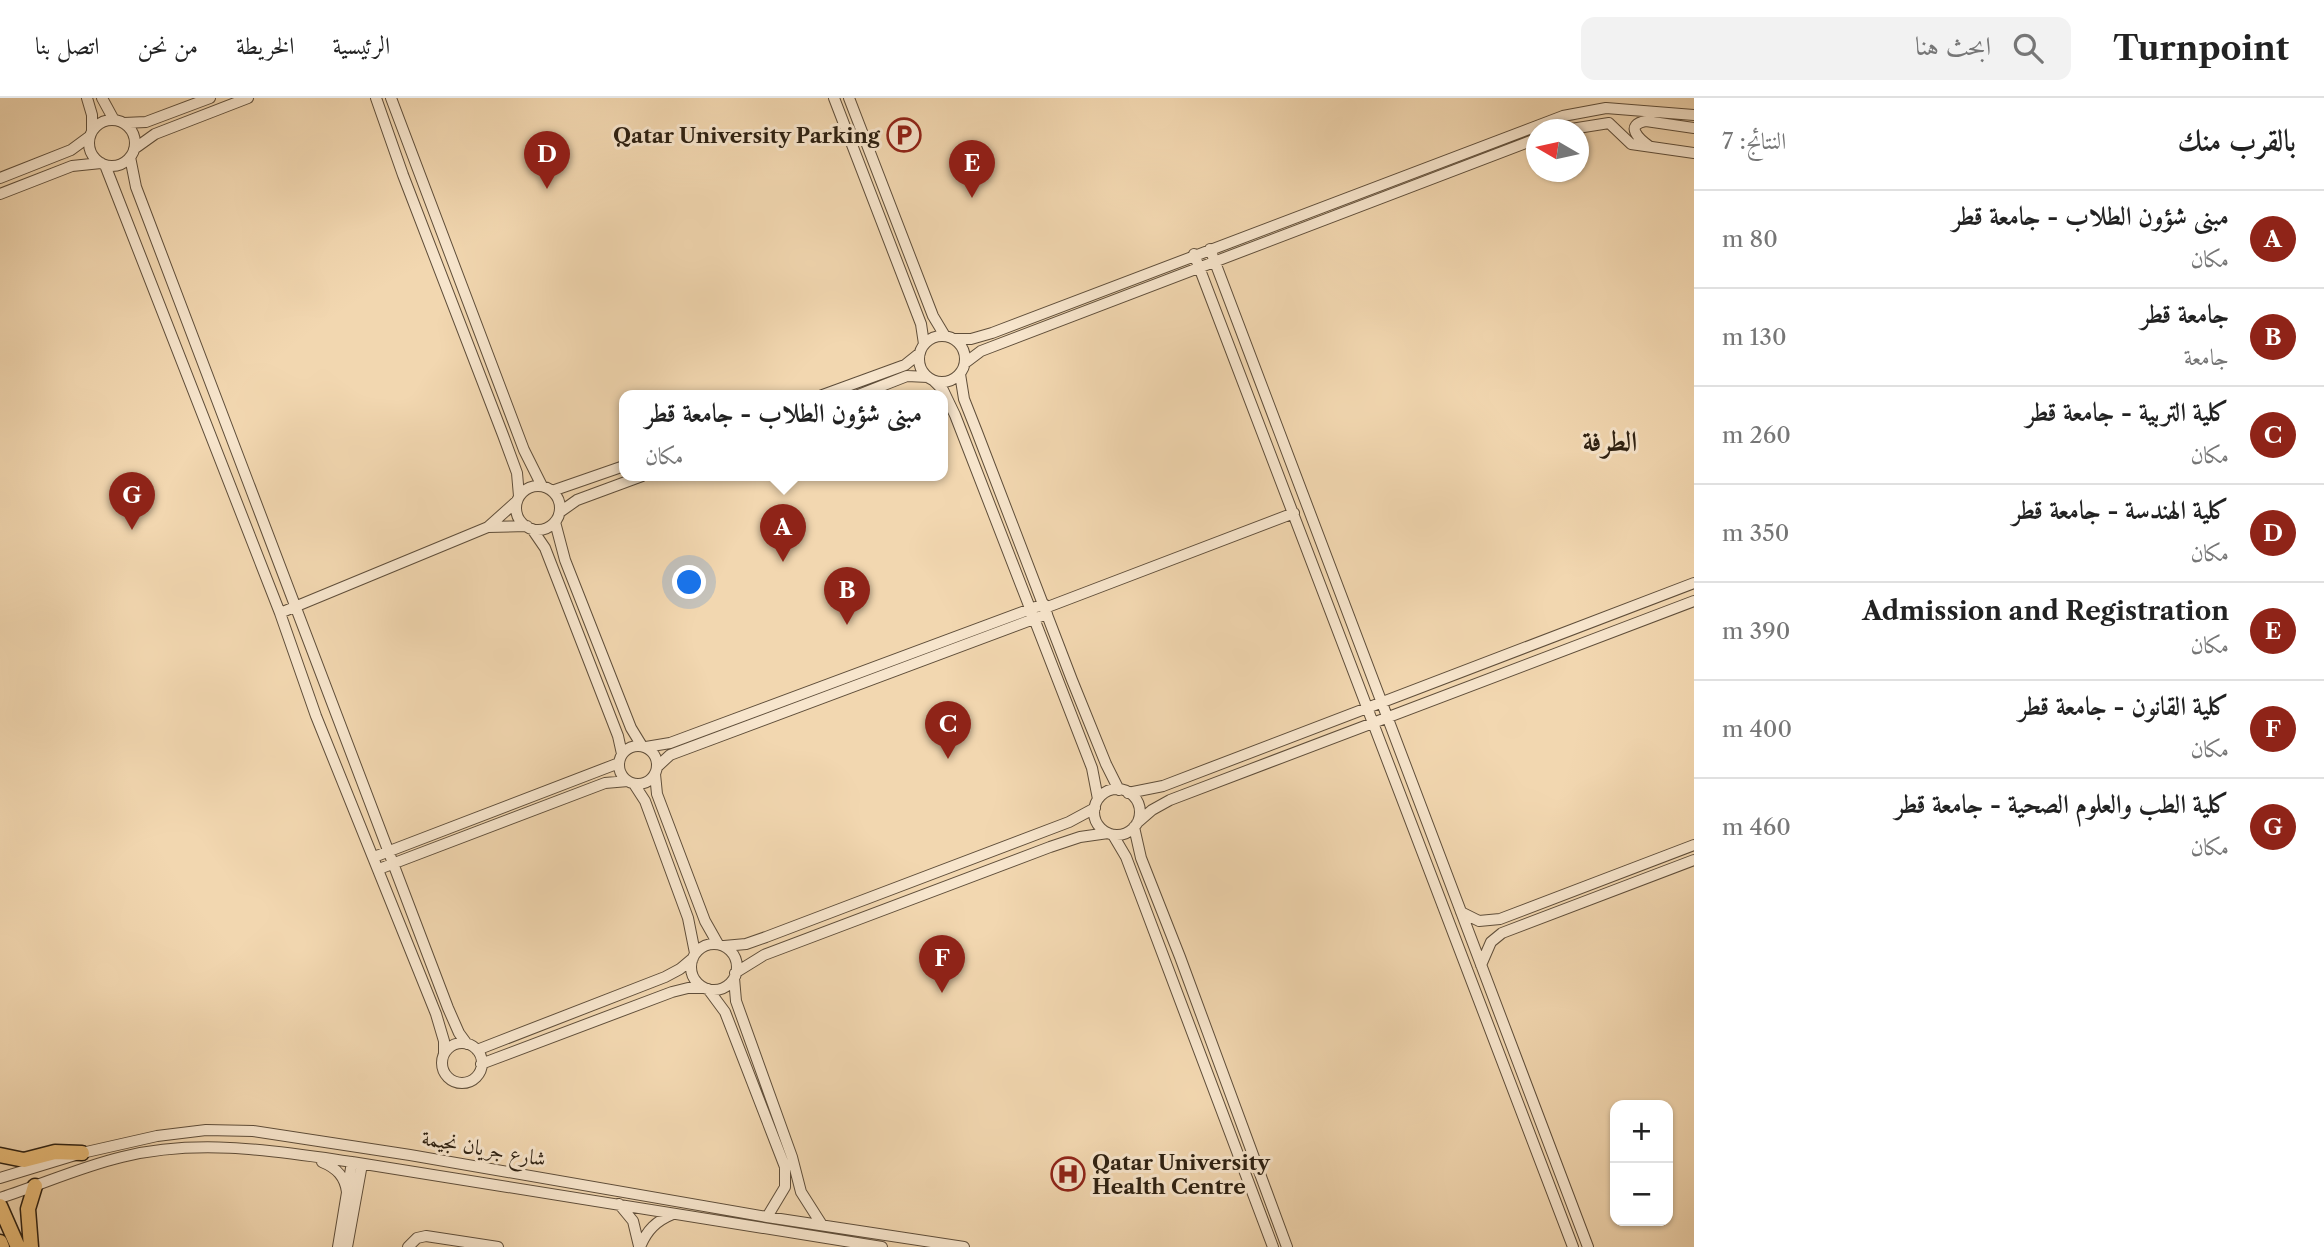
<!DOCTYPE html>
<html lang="ar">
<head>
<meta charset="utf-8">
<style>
  :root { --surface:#fff; --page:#f2f2f2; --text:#222; --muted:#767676; --line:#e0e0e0; --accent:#8f2418 }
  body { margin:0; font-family:"Libre Caslon Text",Amiri,serif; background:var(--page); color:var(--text); direction:rtl }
  .controls { position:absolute; right:21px; bottom:21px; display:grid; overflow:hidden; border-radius:14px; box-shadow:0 2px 5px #0004 }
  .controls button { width:63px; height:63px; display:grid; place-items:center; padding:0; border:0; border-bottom:2px solid var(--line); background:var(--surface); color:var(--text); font:35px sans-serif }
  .compass { position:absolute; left:1526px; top:21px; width:63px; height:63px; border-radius:50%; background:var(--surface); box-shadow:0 2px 5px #0004; rotate:279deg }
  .you { position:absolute; left:690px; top:485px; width:24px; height:24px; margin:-18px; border:5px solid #fff; border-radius:50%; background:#1a73e8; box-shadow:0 0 0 10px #1a73e833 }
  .badge { display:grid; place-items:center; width:46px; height:46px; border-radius:50%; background:var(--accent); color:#fff; font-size:23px; font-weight:700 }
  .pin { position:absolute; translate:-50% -58px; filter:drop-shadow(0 2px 4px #0008) }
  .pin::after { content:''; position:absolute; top:37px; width:24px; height:21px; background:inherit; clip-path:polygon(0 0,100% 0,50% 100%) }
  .popup { position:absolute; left:619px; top:292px; width:329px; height:91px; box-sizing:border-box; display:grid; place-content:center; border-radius:14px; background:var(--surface); filter:drop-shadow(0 2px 5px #0005); font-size:23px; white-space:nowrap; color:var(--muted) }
  .popup b { font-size:26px; color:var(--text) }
  .popup::after { content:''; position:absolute; left:50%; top:100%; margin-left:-14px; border:14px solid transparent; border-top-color:var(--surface) }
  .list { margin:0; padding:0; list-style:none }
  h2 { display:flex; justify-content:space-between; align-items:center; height:91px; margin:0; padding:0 28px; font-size:30px }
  h2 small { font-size:23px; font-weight:400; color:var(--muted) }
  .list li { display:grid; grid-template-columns:46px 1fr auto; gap:21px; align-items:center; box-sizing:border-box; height:98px; padding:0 28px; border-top:2px solid var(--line) }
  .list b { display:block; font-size:26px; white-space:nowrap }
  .list p { margin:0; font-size:23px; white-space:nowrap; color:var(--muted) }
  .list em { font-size:23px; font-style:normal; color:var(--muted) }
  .icon { flex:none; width:38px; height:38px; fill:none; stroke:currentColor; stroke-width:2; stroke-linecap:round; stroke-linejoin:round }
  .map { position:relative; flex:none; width:1694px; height:1149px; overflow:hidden; direction:ltr }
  header { display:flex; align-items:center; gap:42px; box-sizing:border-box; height:98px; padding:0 35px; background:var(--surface); border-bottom:2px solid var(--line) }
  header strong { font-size:33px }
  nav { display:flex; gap:38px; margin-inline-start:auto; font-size:24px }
  .search { width:490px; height:63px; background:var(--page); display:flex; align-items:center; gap:18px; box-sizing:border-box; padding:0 24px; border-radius:14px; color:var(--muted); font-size:26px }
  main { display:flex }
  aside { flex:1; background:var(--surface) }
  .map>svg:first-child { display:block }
</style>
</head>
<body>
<header>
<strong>Turnpoint</strong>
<div class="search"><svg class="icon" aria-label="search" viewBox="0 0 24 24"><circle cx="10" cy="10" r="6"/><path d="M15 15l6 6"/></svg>ابحث هنا</div>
<nav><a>الرئيسية</a><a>الخريطة</a><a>من نحن</a><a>اتصل بنا</a></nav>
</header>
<main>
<aside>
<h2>بالقرب منك<small>النتائج: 7</small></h2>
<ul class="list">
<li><span class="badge">A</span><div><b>مبنى شؤون الطلاب - جامعة قطر</b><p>مكان</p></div><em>80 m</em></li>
<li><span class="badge">B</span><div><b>جامعة قطر</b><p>جامعة</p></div><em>130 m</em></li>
<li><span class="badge">C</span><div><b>كلية التربية - جامعة قطر</b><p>مكان</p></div><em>260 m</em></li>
<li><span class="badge">D</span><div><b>كلية الهندسة - جامعة قطر</b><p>مكان</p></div><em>350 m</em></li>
<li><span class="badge">E</span><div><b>Admission and Registration</b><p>مكان</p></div><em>390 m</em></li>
<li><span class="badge">F</span><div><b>كلية القانون - جامعة قطر</b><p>مكان</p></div><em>400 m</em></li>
<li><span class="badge">G</span><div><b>كلية الطب والعلوم الصحية - جامعة قطر</b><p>مكان</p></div><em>460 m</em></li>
</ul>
</aside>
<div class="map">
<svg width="1694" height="1149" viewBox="0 0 1694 1149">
  <rect width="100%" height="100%" fill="#f2d7b0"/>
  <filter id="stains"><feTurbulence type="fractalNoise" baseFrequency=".00286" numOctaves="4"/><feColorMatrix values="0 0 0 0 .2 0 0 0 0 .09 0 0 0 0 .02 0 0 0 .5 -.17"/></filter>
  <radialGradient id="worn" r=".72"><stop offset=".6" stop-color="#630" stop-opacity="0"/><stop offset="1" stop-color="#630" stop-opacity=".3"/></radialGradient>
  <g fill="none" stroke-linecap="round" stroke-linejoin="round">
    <defs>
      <path id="minor" d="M 87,0 L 92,17 L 92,33
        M 102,0 L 114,22
        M 376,0 L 403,77 L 503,337 L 517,375 L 519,398
        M 391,0 L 524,352 L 542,388
        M 834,0 L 921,226 L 924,246
        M 849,0 L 933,218 L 945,238
        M89 45a23 23 0 1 1 46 0a23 23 0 1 1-46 0Z
        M 124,25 L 146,24 L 210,0
        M 1565,32 L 1609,25 L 1631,46 L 1694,55
        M 1649,48 C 1639,41 1624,27 1646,23 L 1694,30
        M 134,51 L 155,36 L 248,0
        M 130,59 L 136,89 L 448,910 L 459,935 L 467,946
        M 105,67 L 280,515 L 316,618 L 436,916 L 444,943 L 444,956
        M 0,80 L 71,52 L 90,38
        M 0,96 L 72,68 L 101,65
        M 1210,151 L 1588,1149
        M 1194,156 L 1573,1149
        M919 261a23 23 0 1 1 46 0a23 23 0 1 1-46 0Z
        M 954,241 L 971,241 L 992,235 L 1563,18 L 1606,10 L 1694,17
        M 965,265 L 981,253 L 1536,41
        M 960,276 L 964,301 L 977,334 L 1072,582 L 1106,666 L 1119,692
        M 934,283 L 943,292 L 955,317 L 1092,670 L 1098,701
        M 820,298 L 905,267 L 920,255
        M 856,298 L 907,278 L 928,279
        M516 410a22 22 0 1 1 44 0a22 22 0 1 1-44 0Z
        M 552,393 L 624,368
        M 560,414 L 577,402 L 642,378
        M 555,424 L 565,462 L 631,630 L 642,648
        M 488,429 L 517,403
        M 532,431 L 545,450 L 618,638 L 622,656
        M 1045,510 L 1294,415
        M 280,515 L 488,429 L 527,428
        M619 667a19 19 0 1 1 38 0a19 19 0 1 1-38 0Z
        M 646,649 L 670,645 L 1044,506
        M 657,669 L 670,657 L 1047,516
        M 655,676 L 657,696 L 705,823 L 718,846
        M 634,686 L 645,703 L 688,820 L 695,855
        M1094 714a23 23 0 1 1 46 0a23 23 0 1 1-46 0Z
        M 1128,695 L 1163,688 L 1694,485
        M 1137,725 L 1152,712 L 1170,702 L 1694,503
        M 1134,729 L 1141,760 L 1180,859 L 1287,1149
        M 1113,737 L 1126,759 L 1273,1149
        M 374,759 L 619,665
        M 379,771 L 605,685 L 628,683
        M 1461,814 L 1479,823 L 1500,821 L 1694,747
        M691 869a23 23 0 1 1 46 0a23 23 0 1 1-46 0Z
        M 724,848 L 746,846 L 766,839 L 1069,724 L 1095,710
        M 1481,867 L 1491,844 L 1502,835 L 1694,762
        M 735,875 L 764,857 L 1050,749 L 1080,739 L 1108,735
        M 734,880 L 736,903 L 792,1059 L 801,1094 L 822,1127
        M 708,891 L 725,914 L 785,1069 L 785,1089 L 767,1119
        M442 965a20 20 0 1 1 40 0a20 20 0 1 1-40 0Z
        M 477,952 L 665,879 L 680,871 L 693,860
        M 481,966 L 672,894 L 688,890 L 704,890
        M 322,1064 C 337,1070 345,1079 347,1094
        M 0,1080 L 82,1055 L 157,1038 L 206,1032 L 253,1033 L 410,1057 L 767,1119 L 964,1149
        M 0,1100 C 41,1087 80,1069 122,1059 C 199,1040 275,1053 352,1064 L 882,1149
        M 619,1106 L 633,1123 L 639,1148
        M 338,1149 L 352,1064
        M 347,1149 L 362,1066
        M 408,1149 L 417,1140 L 426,1138 L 498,1149
        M 640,1149 C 647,1132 656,1123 673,1116"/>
      <path id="primary" d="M 0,1057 L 24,1062 L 55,1054 L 82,1055
        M 0,1108 L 18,1149
        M 0,1144 L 2,1149
        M 31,1149 L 28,1111 L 35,1088"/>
    </defs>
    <!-- minor casing -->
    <use href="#minor" stroke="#5f4e3a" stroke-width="12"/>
    <!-- primary casing -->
    <use href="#primary" stroke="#2e2112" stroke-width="17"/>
    <!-- minor -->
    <use href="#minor" stroke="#f7e5cc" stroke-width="10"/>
    <!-- primary -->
    <use href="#primary" stroke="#e9bc78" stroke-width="14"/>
  </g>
  <!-- icons -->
  <defs>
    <symbol id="parking-ring" viewBox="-11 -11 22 22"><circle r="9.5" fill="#f7e5cc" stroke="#8f2418" stroke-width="1.5"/><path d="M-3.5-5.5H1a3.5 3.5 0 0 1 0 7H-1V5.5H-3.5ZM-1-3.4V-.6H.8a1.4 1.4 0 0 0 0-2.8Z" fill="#8f2418"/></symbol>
    <symbol id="hospital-ring" viewBox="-11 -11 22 22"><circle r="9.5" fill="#f7e5cc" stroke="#8f2418" stroke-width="1.5"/><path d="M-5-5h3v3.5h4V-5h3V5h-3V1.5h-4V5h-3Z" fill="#8f2418"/></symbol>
  </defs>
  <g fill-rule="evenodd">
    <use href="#parking-ring" x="885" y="18" width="38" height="38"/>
    <use href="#hospital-ring" x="1049" y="1057" width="38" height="38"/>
  </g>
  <g text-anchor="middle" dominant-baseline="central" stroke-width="6" stroke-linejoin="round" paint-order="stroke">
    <!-- poi labels -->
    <g font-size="21" font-weight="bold" fill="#2e2112" stroke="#f7e5cc" text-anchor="end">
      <text x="880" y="37">Qatar University Parking</text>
      <text x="1092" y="1064" text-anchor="start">Qatar University<tspan x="1092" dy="24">Health Centre</tspan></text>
    </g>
    <!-- street labels -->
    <g font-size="21" fill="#2e2112" stroke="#f7e5cc">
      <text transform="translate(484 1050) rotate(10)">شارع جريان نجيمة</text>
    </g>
    <!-- district labels -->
    <g font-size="28" font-weight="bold" fill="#2e2112" stroke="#f7e5cc">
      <text x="1610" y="343">الطرفة</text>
    </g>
  </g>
  <rect width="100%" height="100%" filter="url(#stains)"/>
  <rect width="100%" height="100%" fill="url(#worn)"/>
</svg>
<div class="controls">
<button>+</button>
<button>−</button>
</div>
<svg class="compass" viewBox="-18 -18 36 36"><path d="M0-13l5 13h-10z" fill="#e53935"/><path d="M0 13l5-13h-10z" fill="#767676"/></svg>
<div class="you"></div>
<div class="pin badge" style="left:783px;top:464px">A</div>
<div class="popup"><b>مبنى شؤون الطلاب - جامعة قطر</b>مكان</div>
<div class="pin badge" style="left:847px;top:527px">B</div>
<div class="pin badge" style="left:948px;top:661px">C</div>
<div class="pin badge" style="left:547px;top:91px">D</div>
<div class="pin badge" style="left:972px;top:100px">E</div>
<div class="pin badge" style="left:942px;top:895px">F</div>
<div class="pin badge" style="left:132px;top:432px">G</div>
</div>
</main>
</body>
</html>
